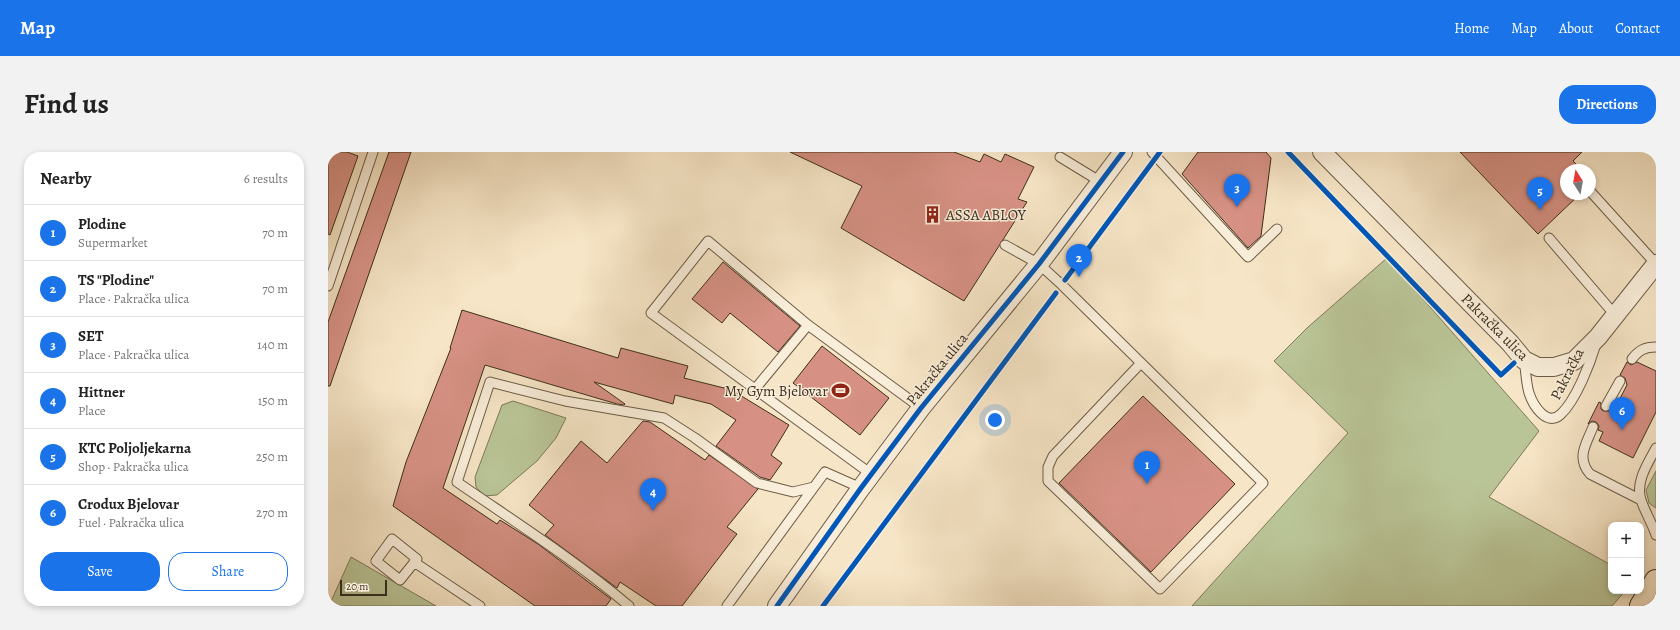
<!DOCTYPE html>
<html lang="en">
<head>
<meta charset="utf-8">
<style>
  :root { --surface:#fff; --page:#f2f2f2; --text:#222; --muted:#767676; --line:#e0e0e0; --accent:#1a73e8 }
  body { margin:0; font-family:Alegreya,serif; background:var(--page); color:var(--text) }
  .controls { position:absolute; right:12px; bottom:12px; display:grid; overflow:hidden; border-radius:8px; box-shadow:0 2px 6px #0003 }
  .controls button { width:36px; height:36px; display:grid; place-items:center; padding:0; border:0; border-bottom:1px solid var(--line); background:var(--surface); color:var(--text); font:20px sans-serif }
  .compass { position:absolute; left:1232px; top:12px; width:36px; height:36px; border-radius:50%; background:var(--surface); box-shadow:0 2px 6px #0003; rotate:349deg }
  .scale { position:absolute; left:12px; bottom:10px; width:47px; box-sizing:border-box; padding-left:4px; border:2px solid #3e2e1c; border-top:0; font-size:11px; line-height:14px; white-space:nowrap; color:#3e2e1c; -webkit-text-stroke:3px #f9eeda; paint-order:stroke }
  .you { position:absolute; left:667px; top:268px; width:14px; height:14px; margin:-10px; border:3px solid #fff; border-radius:50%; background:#1a73e8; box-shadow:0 0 0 6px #1a73e833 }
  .badge { display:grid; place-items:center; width:26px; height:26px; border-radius:50%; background:var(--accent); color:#fff; font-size:13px; font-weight:700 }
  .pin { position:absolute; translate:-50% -33px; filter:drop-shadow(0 1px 2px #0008) }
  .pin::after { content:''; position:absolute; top:21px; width:14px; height:12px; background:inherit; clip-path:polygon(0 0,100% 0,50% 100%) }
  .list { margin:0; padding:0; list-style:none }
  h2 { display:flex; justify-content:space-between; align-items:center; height:52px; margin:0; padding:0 16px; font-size:17px }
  h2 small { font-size:13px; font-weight:400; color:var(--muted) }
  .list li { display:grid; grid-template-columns:26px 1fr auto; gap:12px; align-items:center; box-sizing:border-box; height:56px; padding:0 16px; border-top:1px solid var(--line) }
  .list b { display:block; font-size:15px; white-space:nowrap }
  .list p { margin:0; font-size:13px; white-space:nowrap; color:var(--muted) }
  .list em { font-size:13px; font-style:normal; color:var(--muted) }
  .actions { display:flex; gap:8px; padding:12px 16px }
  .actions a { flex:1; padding:9px 0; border:1px solid var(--accent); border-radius:16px; text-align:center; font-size:14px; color:var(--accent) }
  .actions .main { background:var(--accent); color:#fff }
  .map { position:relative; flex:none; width:1328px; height:454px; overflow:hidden; border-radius:16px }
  header { display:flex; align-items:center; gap:24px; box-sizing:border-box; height:56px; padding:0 20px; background:var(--accent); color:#fff }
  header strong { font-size:19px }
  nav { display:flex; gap:22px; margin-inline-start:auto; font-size:14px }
  .intro { display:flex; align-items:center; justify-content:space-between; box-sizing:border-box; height:96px; padding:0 24px }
  h1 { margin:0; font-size:28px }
  .button { padding:10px 18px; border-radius:16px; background:var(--accent); color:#fff; font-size:14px; font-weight:700 }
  main { display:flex; gap:24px; padding:0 24px }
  aside { flex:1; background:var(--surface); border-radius:16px; box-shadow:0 2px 6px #0003 }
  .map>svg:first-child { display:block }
</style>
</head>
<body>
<header>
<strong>Map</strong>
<nav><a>Home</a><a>Map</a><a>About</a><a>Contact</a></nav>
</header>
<div class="intro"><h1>Find us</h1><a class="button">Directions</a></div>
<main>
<aside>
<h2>Nearby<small>6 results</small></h2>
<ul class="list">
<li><span class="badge">1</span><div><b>Plodine</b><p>Supermarket</p></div><em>70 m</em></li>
<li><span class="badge">2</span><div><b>TS &quot;Plodine&quot;</b><p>Place · Pakračka ulica</p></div><em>70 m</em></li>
<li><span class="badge">3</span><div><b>SET</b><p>Place · Pakračka ulica</p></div><em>140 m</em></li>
<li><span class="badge">4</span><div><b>Hittner</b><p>Place</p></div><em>150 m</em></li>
<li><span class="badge">5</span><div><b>KTC Poljoljekarna</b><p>Shop · Pakračka ulica</p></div><em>250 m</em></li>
<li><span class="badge">6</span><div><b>Crodux Bjelovar</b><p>Fuel · Pakračka ulica</p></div><em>270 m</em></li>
</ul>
<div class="actions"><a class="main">Save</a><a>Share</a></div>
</aside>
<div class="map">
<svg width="1328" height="454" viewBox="0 0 1328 454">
  <rect width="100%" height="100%" fill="#f6e5c6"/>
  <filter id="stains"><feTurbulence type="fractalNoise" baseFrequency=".005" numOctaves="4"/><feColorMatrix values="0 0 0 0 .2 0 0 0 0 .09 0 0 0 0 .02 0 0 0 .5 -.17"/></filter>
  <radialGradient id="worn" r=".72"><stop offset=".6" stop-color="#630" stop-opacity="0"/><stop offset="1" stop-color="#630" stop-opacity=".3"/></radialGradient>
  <!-- green -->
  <path fill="#bac597" stroke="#7c7a5a" d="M 1059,106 L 1211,279 L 1161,345 L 1283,413 L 1283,439 L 1297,439 L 1284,454 L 864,454 L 1020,281 L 946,209 L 979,176 Z
    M 185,249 L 238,266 L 228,286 L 209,309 L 169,343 L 156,344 L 148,335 L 147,325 L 174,253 Z
    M 1328,319 L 1328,356 L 1321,351 L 1318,338 Z
    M 23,405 L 108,454 L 1,454 Z"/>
  <!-- building -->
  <path fill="#d69184" stroke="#3e2e1c" d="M 4,0 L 19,0 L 30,4 L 2,83 L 0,82 L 0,12 Z
    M 61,0 L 83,0 L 2,234 L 0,234 L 0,170 Z
    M 462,0 L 626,0 L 652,10 L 656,2 L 673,10 L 677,2 L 706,15 L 690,47 L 699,50 L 636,149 L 513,76 L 534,34 Z
    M 870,0 L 938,0 L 943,6 L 933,84 L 920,96 L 854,22 Z
    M 1132,0 L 1254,0 L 1245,9 L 1254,18 L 1238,18 L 1238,42 L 1252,42 L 1210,82 Z
    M 395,110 L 472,174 L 450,200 L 402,161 L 394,171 L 364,147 Z
    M 134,158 L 290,206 L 293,196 L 360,214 L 356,226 L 396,236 L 397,234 L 461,273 L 443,303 L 454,311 L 442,328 L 432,325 L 388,294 L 408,268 L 383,252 L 347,243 L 345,252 L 266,230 L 297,252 L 296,253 L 289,252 L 157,213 L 115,336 L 169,372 L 172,368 L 210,392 L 283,447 L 278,454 L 207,454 L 65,354 L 78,310 L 123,196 L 122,196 Z
    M 494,194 L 561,246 L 532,283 L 465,231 Z
    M 1299,210 L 1303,213 L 1309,210 L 1328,219 L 1328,260 L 1305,306 L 1271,289 L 1275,280 L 1270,278 L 1271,274 L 1268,270 L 1264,269 L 1260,272 L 1271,250 L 1273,251 L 1273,257 L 1275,259 L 1281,259 L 1283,257 L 1286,258 L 1299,233 L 1297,226 L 1292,223 Z
    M 815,244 L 907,332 L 823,420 L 731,331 Z
    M 315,269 L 322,270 L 377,308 L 381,303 L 430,337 L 399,375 L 409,382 L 354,454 L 328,454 L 292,430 L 289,436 L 217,383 L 226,373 L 201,353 L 253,289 L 279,311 Z"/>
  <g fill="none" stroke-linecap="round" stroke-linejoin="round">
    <defs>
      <path id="service" d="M 824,0 L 920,105 L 949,77
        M 732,5 L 773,30
        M 1262,39 L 1328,112
        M 1221,86 L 1287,163
        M 677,93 L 711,112 L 734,133 L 935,331 L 832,437 L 720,329 L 720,315 L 725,304 L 812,212
        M 0,134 L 45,0
        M 1304,207 C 1311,198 1317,195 1328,195
        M 1196,208 C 1198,219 1198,231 1201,241 C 1205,253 1219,276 1233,262 C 1248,248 1262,212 1268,192
        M 427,237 L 480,173
        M 1278,254 L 1292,229
        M 1265,275 C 1258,292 1248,306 1262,322 L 1313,348
        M 1328,296 C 1320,311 1307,330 1313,348 C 1317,360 1324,371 1328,383
        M 543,322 L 323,161 L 380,89 L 480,173 L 593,256
        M 64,387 L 89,407 L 72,428 L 48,409 Z
        M 86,410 L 152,454
        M 301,454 C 247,408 187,370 129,330 L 162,230 L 237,249 L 336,266 L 367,286 L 429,331 L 465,340 L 486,335
        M 399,454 L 497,320 L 533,336"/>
      <path id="minor" d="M 994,0 L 1182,191 L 1196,208 L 1210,215 L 1226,215 L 1246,209 L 1270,185 L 1328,112
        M 449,454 L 533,336 L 593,256 L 711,112 L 795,0"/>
      <path id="primary" d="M 1313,454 L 1328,429"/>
    </defs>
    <!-- service casing -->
    <use href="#service" stroke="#6c5c46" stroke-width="11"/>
    <!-- minor casing -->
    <use href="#minor" stroke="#6c5c46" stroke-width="20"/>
    <!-- primary casing -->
    <use href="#primary" stroke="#3e2e1c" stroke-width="24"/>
    <!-- service -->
    <use href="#service" stroke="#f9eeda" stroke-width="9"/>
    <!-- minor -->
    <use href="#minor" stroke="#f9eeda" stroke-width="18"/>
    <!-- primary -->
    <use href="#primary" stroke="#f6e5c6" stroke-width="22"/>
    <defs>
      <path id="cycleway" d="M 960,0 L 1173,223 L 1186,211
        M 737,128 L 832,0
        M 449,454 L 533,336 L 593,256 L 711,112 L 795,0
        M 495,454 L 728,141"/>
    </defs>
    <!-- cycleway casing -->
    <use href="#cycleway" stroke="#f9eeda" stroke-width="8"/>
    <!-- cycleway -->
    <use href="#cycleway" stroke="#0057b8" stroke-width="5"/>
  </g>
  <!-- icons -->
  <defs>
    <symbol id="building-bare" viewBox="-9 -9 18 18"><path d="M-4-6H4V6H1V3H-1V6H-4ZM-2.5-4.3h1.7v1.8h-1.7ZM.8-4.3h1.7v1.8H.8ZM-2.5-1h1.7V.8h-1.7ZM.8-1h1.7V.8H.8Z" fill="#8f2418" stroke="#f9eeda" stroke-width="2.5" paint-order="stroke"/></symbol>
    <symbol id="stadium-bare" viewBox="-9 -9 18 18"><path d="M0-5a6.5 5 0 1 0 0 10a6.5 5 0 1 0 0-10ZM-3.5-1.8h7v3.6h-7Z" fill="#8f2418" stroke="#f9eeda" stroke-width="2.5" paint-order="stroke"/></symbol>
  </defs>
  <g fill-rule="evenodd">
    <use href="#building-bare" x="592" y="50" width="25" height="25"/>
    <use href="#stadium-bare" x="500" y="226" width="25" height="25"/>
  </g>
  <g text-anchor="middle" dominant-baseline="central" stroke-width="3" stroke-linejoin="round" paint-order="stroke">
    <!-- poi labels -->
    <g font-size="15" fill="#3e2e1c" stroke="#f9eeda" text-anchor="start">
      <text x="618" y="63">ASSA ABLOY</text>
      <text x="500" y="239" text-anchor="end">My Gym Bjelovar</text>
    </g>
    <!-- street labels -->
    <g font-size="15" fill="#3e2e1c" stroke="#f9eeda">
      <text transform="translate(1167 175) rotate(45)">Pakračka ulica</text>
      <text transform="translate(609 217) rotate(-51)">Pakračka ulica</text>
      <text transform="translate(1239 222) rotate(-63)">Pakračka</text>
    </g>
  </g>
  <rect width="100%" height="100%" filter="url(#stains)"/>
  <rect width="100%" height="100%" fill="url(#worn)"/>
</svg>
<div class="controls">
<button>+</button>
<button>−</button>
</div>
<svg class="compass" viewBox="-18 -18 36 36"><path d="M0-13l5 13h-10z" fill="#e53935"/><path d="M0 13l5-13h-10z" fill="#767676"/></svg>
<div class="scale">20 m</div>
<div class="you"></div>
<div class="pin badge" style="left:819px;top:332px">1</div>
<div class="pin badge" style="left:751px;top:125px">2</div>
<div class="pin badge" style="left:909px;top:55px">3</div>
<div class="pin badge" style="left:325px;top:359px">4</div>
<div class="pin badge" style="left:1212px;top:58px">5</div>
<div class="pin badge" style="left:1294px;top:278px">6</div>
</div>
</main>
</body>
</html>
